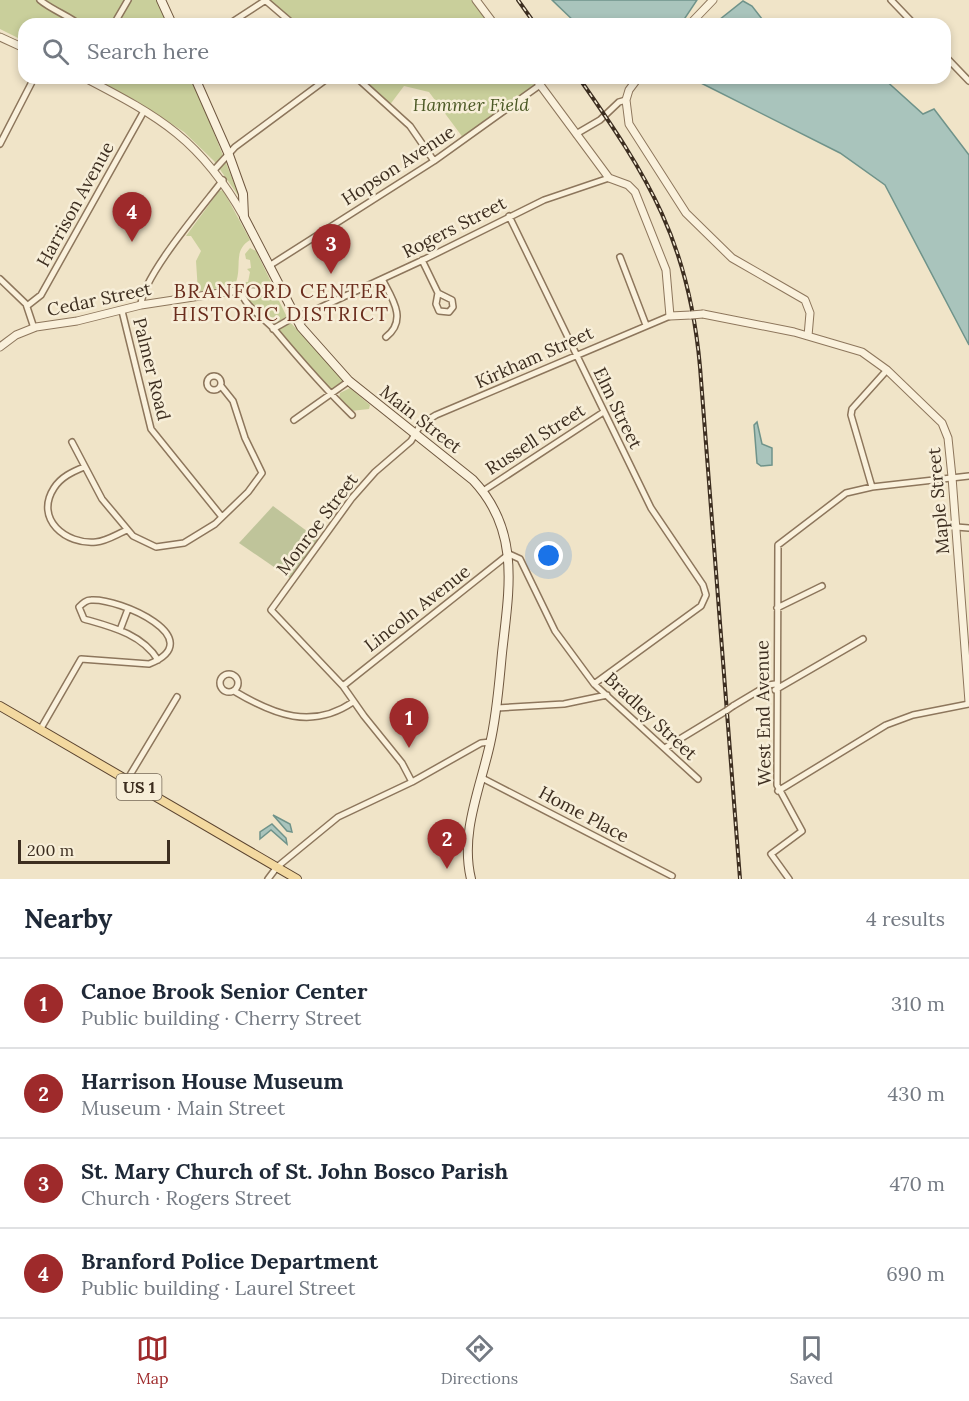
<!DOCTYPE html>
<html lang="en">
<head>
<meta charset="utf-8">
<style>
  :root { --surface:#fff; --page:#f2f2f3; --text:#1f2937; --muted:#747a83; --line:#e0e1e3; --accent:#9e2a2b }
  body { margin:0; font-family:Lora,serif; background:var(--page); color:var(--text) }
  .scale { position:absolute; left:18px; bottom:15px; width:152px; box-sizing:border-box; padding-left:6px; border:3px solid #3d2e20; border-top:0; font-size:16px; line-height:21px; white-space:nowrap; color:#3d2e20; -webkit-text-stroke:4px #f7eed8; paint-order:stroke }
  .you { position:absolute; left:549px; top:556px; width:21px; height:21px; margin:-15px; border:4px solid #fff; border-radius:50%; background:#1a73e8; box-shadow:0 0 0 9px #1a73e833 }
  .badge { display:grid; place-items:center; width:39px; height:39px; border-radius:50%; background:var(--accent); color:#fff; font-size:20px; font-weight:700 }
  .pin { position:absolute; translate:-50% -50px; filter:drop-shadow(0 2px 3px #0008) }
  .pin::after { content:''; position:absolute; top:32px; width:21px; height:18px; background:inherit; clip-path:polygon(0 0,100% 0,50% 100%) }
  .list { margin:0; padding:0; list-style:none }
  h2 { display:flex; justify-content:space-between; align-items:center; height:78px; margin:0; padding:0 24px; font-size:26px }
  h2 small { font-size:20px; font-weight:400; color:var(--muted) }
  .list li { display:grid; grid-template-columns:39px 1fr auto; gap:18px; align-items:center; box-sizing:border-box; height:90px; padding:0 24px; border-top:2px solid var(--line) }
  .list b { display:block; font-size:22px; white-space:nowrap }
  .list p { margin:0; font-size:20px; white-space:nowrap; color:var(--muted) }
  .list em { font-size:20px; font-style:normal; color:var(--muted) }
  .icon { flex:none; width:33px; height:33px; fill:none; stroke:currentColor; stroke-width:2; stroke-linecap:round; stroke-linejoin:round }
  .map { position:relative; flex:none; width:969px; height:879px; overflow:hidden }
  .search { position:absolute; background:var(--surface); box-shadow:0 3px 9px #0003; left:18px; right:18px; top:18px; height:66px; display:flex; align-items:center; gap:15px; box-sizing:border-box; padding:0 21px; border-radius:18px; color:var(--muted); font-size:22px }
  .sheet { height:438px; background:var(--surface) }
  nav { display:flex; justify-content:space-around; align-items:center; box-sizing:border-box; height:84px; border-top:2px solid var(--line); background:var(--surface); font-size:16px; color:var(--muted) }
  nav a { display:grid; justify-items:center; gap:3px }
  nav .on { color:var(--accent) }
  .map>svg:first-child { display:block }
</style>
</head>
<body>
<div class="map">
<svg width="969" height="879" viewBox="0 0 969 879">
  <rect width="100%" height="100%" fill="#f0e4c8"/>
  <!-- green -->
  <path fill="#c9cf9b" d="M 0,0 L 125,0 L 110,24 L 24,24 L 24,41 L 0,29 Z
    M 131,0 L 158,0 L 168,24 L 116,24 Z
    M 266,0 L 476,0 L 494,24 L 293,24 Z
    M 100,78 L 192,78 L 240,198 L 214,161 L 184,132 L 135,100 L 102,85 Z
    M 357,78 L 535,78 L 540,85 L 464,139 L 429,92 L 404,86 L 389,106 Z
    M 223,190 L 250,240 C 232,251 243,267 235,285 L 198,292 L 196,261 L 201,251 L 191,236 L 186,236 L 219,191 Z
    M 250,248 L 256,251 L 272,284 L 269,290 L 244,286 L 244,282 L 248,282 L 250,272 L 247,269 L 251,268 L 250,260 L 246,259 L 245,254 Z
    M 246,295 L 277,297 L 287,317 L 271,325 L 245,296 Z
    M 290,322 L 342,379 L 343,382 L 333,389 L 329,389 L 278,332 L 279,327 Z
    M 350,388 L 370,405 L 369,409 L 351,411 L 339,399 L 340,393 Z"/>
  <!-- cemetery -->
  <path fill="#bfc49a" d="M 273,506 L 319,540 L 290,578 L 239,543 Z"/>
  <!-- water -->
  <path fill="#a9c4bc" stroke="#6f938a" stroke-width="1.5" d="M 552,0 L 697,0 L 681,24 L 577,24 Z
    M 743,1 L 752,6 L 766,24 L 714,24 Z
    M 691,78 L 883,78 L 923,114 L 934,109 L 969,155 L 969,345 L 885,185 L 840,153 Z
    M 757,422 L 762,444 L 772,448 L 772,465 L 761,466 L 757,463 L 754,425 Z
    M 273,815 L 290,824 L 292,832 L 287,831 Z
    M 272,824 L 286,838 L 287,844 L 271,830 L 260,839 L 260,832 Z"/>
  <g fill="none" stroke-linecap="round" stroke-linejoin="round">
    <defs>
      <path id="minor" d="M 40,0 C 50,9 73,18 78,24
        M 265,0 L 293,24
        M 891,0 L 914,24
        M 114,24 L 128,0
        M 229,24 L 266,0
        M 945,56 L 969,81
        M 357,78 L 410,126 L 434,161
        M 576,134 L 600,120 L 619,102 L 626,100
        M 0,144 L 34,78
        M 215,169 L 235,147 L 328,78
        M 509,216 L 651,508 L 703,585 L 706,595 L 701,606 L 594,684
        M 620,257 L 646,325
        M 422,260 L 438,293 L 452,300 L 453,307 L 449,312 L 439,311 L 436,304 L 438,293
        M 269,266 L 434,161 L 540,85
        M 0,279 L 26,304 L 34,328
        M 382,279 C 392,298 408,320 386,337
        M 241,291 C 244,306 264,318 274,329 C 299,359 324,388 352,415
        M 141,305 C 142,277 204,205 223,180
        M 27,306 L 41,295 L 144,111
        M 122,311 L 151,429 L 222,517
        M 299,324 L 314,311
        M 273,329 L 294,317 L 315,310 L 423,260 L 544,200 L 609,178
        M207 383a7 7 0 1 1 14 0a7 7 0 1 1-14 0Z
        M 294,420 L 349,381
        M 72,442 L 102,499 L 133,536 L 156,547 L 184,543 L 215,524 L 248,492 L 262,473 L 245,438 L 233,401 L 221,386
        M 84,467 C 72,472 61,477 54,488 C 34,519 66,545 96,542 C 107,541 117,534 127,530
        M 872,487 L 851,415 L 852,409 L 887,370
        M 483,491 L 602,413
        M 956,527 L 969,528
        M 777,608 L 822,586
        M 120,630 L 128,609
        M220 683a9 9 0 1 1 18 0a9 9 0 1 1-18 0Z
        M 343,686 L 509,554 L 520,559 L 555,631 L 594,684 L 698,779
        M 775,690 L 863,639
        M 234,691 C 274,715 312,730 353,702
        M 733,706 L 768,685 L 775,684
        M 497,708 L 564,704 L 607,695
        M 40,730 L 81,659 L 149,664 C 211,639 120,598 91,600 C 86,600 83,603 79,607 L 84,619 C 112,627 142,634 158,660
        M 665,748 L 726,711
        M 482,778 L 672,876
        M 127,780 L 177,697
        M 412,782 L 402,763 L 364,716 L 343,686 L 271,610 L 352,498 L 375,472 L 411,441 L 421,424 L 436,415 L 670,316
        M 778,791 L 886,725 L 913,715 L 969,704
        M 268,879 L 277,867 L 338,817 L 412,782 L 481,743 L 491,742
        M 789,879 L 771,854 L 802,831 L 777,785 L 778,545 L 846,493 L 872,487 L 969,476"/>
      <path id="tertiary" d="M 476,0 L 494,24
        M 690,24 L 713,0
        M 0,37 L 24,48
        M 85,78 C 160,117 201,140 244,217
        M 535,78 L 609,178 L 628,185 L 635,192 L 666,270 L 670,316 L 691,315
        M 638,78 L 629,90 L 626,100 L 629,124 L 686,213 L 732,258 L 805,300 L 810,313 L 808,336
        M 703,314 L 794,332 L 862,352 L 887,370 L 942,423 L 948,438 L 952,477 L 969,702
        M 0,347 L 16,335 L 36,327 L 77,321 L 141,305 L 233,291 L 282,293"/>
      <path id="secondary" d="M 161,0 L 172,24
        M 195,78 L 229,155 L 243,194 L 244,217 L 301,327 L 349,381 L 473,480 C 521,531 509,589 502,653 C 499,684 497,714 490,744 C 480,789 460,833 471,879"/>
      <path id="primary" d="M 0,706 L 297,879"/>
    </defs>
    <!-- minor casing -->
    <use href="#minor" stroke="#8d765c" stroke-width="8"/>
    <!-- tertiary casing -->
    <use href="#tertiary" stroke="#8d765c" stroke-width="9"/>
    <!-- secondary casing -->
    <use href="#secondary" stroke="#6f573f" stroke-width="10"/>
    <!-- primary casing -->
    <use href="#primary" stroke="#5b4430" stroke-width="10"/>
    <!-- minor -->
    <use href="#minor" stroke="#faf1dc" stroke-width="5"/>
    <!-- tertiary -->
    <use href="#tertiary" stroke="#faf1dc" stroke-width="7"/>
    <!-- secondary -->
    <use href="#secondary" stroke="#faf1dc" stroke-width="8"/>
    <!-- primary -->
    <use href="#primary" stroke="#f3d9a0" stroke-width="8"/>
    <defs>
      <path id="rail" d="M 518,0 L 535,24
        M 579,78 C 649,178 689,242 700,367 L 740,879"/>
    </defs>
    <!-- rail casing -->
    <use href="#rail" stroke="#3d2e20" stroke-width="4"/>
    <!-- rail -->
    <use href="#rail" stroke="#f7eed8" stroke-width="1.5" stroke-dasharray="4.5" stroke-linecap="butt"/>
    <defs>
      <path id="minor-bridge" d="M 726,711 L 733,706"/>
      <path id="tertiary-bridge" d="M 691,315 L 703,314"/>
    </defs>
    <!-- minor-bridge casing -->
    <use href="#minor-bridge" stroke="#8d765c" stroke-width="8" stroke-linecap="butt"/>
    <!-- tertiary-bridge casing -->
    <use href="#tertiary-bridge" stroke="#8d765c" stroke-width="9" stroke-linecap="butt"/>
    <!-- minor-bridge -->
    <use href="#minor-bridge" stroke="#faf1dc" stroke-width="5"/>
    <!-- tertiary-bridge -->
    <use href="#tertiary-bridge" stroke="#faf1dc" stroke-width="7"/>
  </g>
  <g text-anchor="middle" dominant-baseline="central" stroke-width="5" stroke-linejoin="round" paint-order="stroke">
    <!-- shield labels -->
    <rect fill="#f7eed8" stroke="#756857" stroke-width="1.5" x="116.5" y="774" width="45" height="26" rx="4.5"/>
    <g font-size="16" font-weight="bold" fill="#3d2e20">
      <text x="139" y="787">US 1</text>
    </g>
    <!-- park labels -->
    <g font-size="18" font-style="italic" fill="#4d5a26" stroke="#f7eed8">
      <text x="471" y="104">Hammer Field</text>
    </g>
    <!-- street labels -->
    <g font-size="18" fill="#3d2e20" stroke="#f7eed8">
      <text transform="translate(398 165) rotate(-33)">Hopson Avenue</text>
      <text transform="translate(75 204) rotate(-61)">Harrison Avenue</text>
      <text transform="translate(454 227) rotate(-27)">Rogers Street</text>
      <text transform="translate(99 299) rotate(-12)">Cedar Street</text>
      <text transform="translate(534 357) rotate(-24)">Kirkham Street</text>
      <text transform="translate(152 369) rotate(76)">Palmer Road</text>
      <text transform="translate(618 408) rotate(64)">Elm Street</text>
      <text transform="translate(421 419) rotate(38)">Main Street</text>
      <text transform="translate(535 439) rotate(-33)">Russell Street</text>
      <text transform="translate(938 501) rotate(-95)">Maple Street</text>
      <text transform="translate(317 524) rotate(-53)">Monroe Street</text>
      <text transform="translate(417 608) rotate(-38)">Lincoln Avenue</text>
      <text transform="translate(763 713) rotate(-91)">West End Avenue</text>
      <text transform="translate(651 716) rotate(43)">Bradley Street</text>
      <text transform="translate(584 814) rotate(28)">Home Place</text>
    </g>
    <!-- neighbourhood labels -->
    <g font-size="20" letter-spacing="1.5" fill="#6b2e1e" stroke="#f7eed8">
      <text x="281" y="290">BRANFORD CENTER<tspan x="281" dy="23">HISTORIC DISTRICT</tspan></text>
    </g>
  </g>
</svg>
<div class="scale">200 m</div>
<div class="you"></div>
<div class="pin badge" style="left:409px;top:748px">1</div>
<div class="pin badge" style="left:447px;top:869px">2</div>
<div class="pin badge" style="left:331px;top:274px">3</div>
<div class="pin badge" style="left:132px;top:242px">4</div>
<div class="search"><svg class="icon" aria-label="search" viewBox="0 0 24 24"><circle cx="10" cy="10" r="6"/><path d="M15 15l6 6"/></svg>Search here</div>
</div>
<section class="sheet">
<h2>Nearby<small>4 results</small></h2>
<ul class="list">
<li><span class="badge">1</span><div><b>Canoe Brook Senior Center</b><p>Public building · Cherry Street</p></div><em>310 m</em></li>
<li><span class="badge">2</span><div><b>Harrison House Museum</b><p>Museum · Main Street</p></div><em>430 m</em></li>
<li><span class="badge">3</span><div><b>St. Mary Church of St. John Bosco Parish</b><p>Church · Rogers Street</p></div><em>470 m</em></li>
<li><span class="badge">4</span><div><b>Branford Police Department</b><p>Public building · Laurel Street</p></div><em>690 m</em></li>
</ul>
</section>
<nav>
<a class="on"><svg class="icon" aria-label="map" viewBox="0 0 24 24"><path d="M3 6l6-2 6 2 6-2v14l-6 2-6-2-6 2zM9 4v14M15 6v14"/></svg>Map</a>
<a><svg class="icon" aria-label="directions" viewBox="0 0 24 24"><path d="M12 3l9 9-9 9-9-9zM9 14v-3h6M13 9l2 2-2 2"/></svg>Directions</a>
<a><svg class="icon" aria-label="saved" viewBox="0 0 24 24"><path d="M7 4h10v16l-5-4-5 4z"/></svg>Saved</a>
</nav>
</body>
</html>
